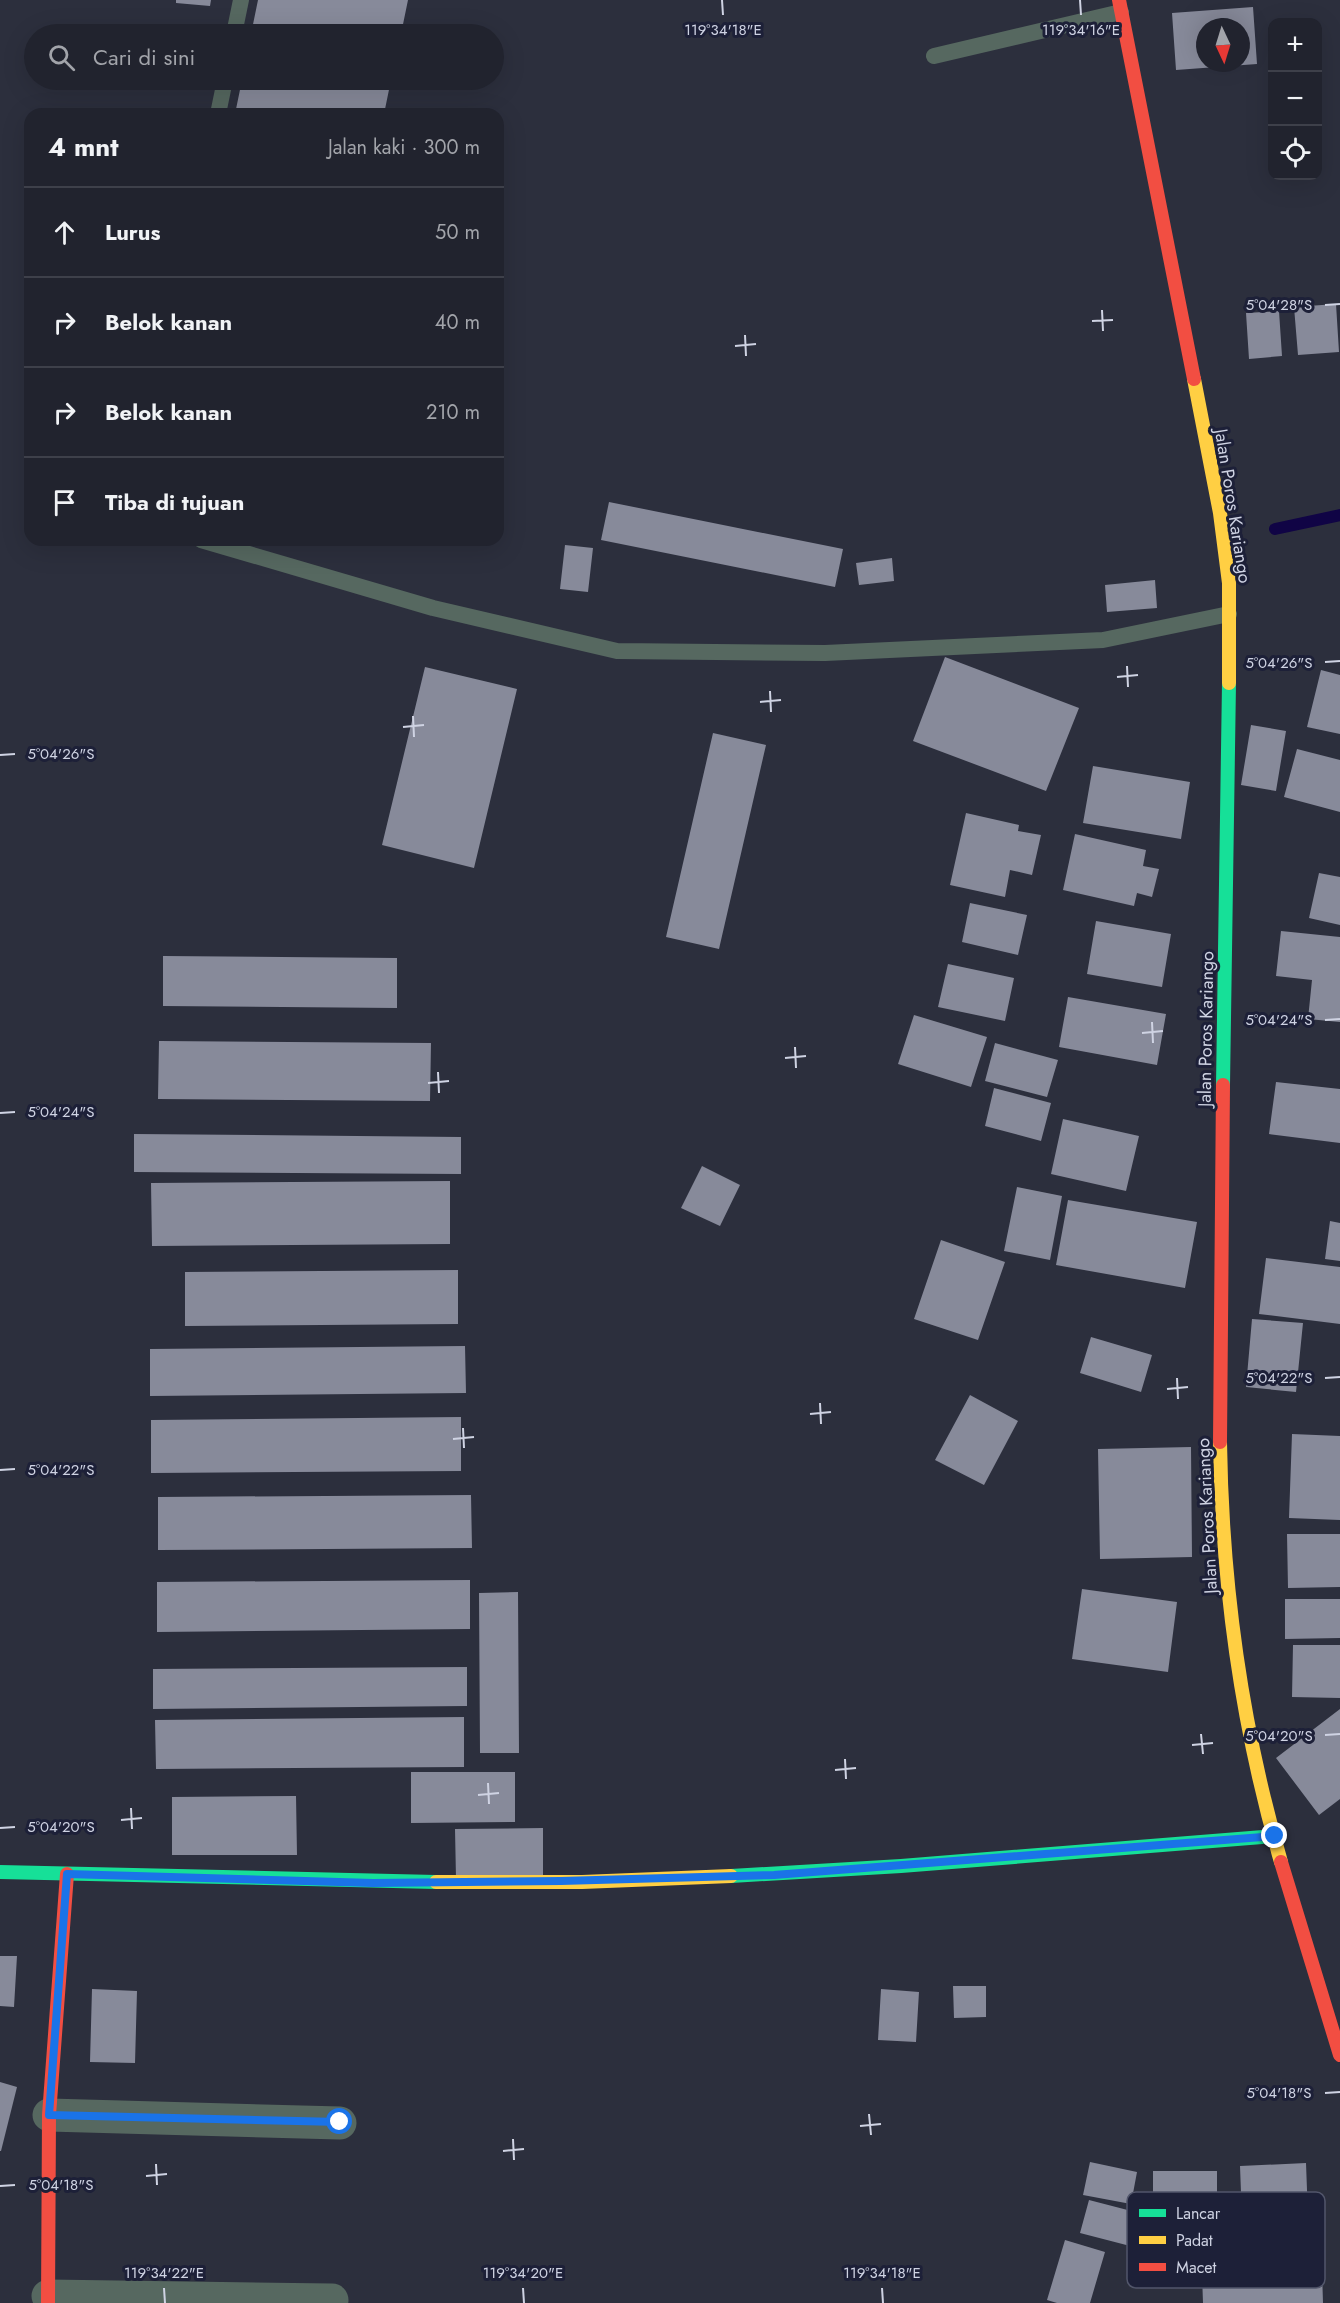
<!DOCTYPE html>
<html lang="id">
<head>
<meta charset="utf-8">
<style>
  :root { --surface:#21232e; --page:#2d2f3a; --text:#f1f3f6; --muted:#a2a4aa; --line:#3e404a }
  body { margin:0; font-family:Jost,sans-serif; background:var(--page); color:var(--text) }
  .controls { position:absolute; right:18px; top:18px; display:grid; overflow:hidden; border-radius:12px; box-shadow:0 6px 24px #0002 }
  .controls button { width:54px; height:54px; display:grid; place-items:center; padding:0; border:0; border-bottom:2px solid var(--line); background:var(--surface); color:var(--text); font:30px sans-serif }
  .compass { position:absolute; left:1196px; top:18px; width:54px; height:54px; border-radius:50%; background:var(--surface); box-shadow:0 6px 24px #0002; rotate:176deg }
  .stop { position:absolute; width:18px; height:18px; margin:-14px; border:4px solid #1a73e8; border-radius:50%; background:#fff }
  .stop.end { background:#1a73e8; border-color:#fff; box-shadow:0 2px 6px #0008 }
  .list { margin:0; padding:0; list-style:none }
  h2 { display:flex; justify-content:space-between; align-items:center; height:78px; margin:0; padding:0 24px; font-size:26px }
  h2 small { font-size:20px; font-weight:400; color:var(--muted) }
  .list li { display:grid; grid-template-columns:39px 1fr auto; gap:18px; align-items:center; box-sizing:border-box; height:90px; padding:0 24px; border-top:2px solid var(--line) }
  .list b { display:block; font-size:22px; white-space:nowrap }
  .list em { font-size:20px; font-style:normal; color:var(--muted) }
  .icon { flex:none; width:33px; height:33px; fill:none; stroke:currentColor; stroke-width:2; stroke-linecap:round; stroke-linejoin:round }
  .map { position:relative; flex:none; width:1340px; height:2303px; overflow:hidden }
  .search { position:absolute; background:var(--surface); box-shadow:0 6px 24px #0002; left:24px; top:24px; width:480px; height:66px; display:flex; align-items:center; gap:15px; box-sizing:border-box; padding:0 21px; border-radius:33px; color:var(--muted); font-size:22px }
  .panel { position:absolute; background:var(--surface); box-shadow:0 6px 24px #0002; left:24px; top:108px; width:480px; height:438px; border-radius:18px }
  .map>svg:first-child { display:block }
</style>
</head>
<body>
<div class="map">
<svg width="1340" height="2303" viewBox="0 0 1340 2303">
  <rect width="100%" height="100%" fill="#2c2f3d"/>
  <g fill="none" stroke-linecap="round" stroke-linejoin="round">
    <!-- stream -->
    <path stroke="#100445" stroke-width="12" d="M 1275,529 L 1340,515"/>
  </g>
  <!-- building -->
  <path fill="#878a9a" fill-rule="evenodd" d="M 176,0 L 211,0 L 210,6 L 176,3 Z
    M 258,0 L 408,0 L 401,34 L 251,34 Z
    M 1253,7 L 1257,64 L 1176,70 L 1172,13 ZM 1205,27 L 1241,27 L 1241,63 L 1205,63 Z
    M 242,80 L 391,80 L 384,114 L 235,114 Z
    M 1336,304 L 1339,352 L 1298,355 L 1294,307 Z
    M 1279,311 L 1282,356 L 1249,359 L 1246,313 Z
    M 609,502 L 843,549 L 835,587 L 601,540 Z
    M 565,545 L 593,548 L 588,592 L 560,589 Z
    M 892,558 L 894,581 L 859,585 L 856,563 Z
    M 1155,580 L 1157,608 L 1107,612 L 1105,585 Z
    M 945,657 L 1079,708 L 1046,791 L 913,741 Z
    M 425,667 L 517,689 L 474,868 L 382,845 Z
    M 1321,670 L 1340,675 L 1340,734 L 1307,727 Z
    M 1251,725 L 1286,731 L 1276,791 L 1241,785 Z
    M 713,733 L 766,745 L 719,949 L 666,937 Z
    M 1297,749 L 1340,760 L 1340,812 L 1284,797 Z
    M 1093,766 L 1190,782 L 1181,839 L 1083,823 Z
    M 966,813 L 1019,825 L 1018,831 L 1041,835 L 1032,875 L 1010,870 L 1005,897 L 950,885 Z
    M 1075,834 L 1146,850 L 1143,866 L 1159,869 L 1152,897 L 1137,893 L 1134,906 L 1063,890 Z
    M 1319,873 L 1340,877 L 1340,925 L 1309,918 Z
    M 970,903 L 1027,915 L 1018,955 L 962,942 Z
    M 1096,921 L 1171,934 L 1162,987 L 1087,974 Z
    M 1281,931 L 1340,937 L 1340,1022 L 1308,1019 L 1312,980 L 1276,976 Z
    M 163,956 L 397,958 L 397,1008 L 163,1006 Z
    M 948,964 L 1014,978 L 1005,1021 L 938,1007 Z
    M 1068,997 L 1166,1014 L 1157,1065 L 1059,1047 Z
    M 914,1015 L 987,1037 L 971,1087 L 898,1064 Z
    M 159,1041 L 431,1043 L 430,1101 L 158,1099 Z
    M 995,1043 L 1058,1060 L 1047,1097 L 985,1081 Z
    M 1276,1082 L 1340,1089 L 1340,1143 L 1269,1134 Z
    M 994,1088 L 1051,1103 L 1041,1141 L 985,1126 Z
    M 1063,1119 L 1139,1136 L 1126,1191 L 1051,1174 Z
    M 134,1134 L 461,1137 L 461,1174 L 134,1172 Z
    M 702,1166 L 740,1185 L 720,1226 L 681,1208 Z
    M 450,1181 L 450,1244 L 152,1246 L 151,1183 Z
    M 1017,1187 L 1062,1196 L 1050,1260 L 1004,1251 Z
    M 1068,1200 L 1197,1222 L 1185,1288 L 1056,1265 Z
    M 1330,1221 L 1340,1223 L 1340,1261 L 1325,1259 Z
    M 941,1240 L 1005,1262 L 978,1340 L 914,1319 Z
    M 1266,1258 L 1340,1267 L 1340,1324 L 1259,1314 Z
    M 458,1270 L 458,1324 L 185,1326 L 185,1272 Z
    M 1252,1319 L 1303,1323 L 1296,1392 L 1246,1387 Z
    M 1091,1337 L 1152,1355 L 1141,1392 L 1080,1373 Z
    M 465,1346 L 466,1393 L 150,1396 L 150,1349 Z
    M 970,1395 L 1018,1421 L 984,1485 L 935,1460 Z
    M 461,1417 L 461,1471 L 151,1473 L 151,1420 Z
    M 1292,1434 L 1340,1436 L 1340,1520 L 1289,1518 Z
    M 1191,1447 L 1192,1557 L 1100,1559 L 1098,1449 Z
    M 471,1495 L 472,1548 L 158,1550 L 158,1497 Z
    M 1287,1534 L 1340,1534 L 1340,1587 L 1288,1588 Z
    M 470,1580 L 470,1629 L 157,1632 L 157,1582 Z
    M 1082,1589 L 1177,1602 L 1168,1672 L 1072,1659 Z
    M 518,1592 L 519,1753 L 480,1753 L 479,1593 Z
    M 1285,1599 L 1340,1599 L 1340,1638 L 1285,1639 Z
    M 1293,1645 L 1340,1645 L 1340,1698 L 1292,1697 Z
    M 467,1667 L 467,1706 L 153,1709 L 153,1669 Z
    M 1340,1709 L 1340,1799 L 1319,1815 L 1276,1758 Z
    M 464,1717 L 464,1767 L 156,1769 L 155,1720 Z
    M 411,1772 L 515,1772 L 515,1822 L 411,1823 Z
    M 296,1796 L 297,1855 L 172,1855 L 172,1797 Z
    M 543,1828 L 543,1878 L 456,1879 L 455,1829 Z
    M 0,1956 L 17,1956 L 14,2007 L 0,2006 Z
    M 953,1986 L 986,1986 L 986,2017 L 954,2018 Z
    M 92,1989 L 137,1991 L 135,2063 L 90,2062 Z
    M 881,1989 L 919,1992 L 916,2042 L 878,2040 Z
    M 0,2082 L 17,2087 L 1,2151 L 0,2151 Z
    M 1090,2162 L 1137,2172 L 1131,2204 L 1083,2195 Z
    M 1306,2163 L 1308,2217 L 1242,2220 L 1240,2166 Z
    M 1153,2171 L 1217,2171 L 1217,2217 L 1153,2216 Z
    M 1089,2200 L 1143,2214 L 1134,2247 L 1080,2233 Z
    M 1065,2240 L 1105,2252 L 1090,2303 L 1057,2303 L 1047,2300 Z
    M 1322,2271 L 1323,2303 L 1203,2303 L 1202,2274 Z"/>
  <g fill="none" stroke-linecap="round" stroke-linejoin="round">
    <!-- lane -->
    <path stroke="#566860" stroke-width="16" d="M 234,34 L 241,0
      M 934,56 L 1121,12
      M 218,114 L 225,80
      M 201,540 L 433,608 L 617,651 L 825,653 L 1103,640 L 1229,614"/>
    <!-- street -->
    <path stroke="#566860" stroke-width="33" d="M 49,2115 L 340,2123
      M 48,2296 L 332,2300"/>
    <!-- fast -->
    <path stroke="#16e098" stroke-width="14" d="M 1223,1085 L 1229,683
      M 0,1872 L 436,1882
      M 731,1876 L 901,1866 L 1275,1836"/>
    <!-- slow -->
    <path stroke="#ffcf43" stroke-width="14" d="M 1194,379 L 1220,513 L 1229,583 L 1229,683
      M 1220,1442 C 1222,1586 1241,1724 1281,1862
      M 436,1882 L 582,1882 L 731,1876"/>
    <!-- jam -->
    <path stroke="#f24e42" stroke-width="14" d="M 1119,0 L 1194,379
      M 1220,1442 L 1223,1085
      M 1281,1862 L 1340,2055
      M 48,2303 L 49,2115 L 67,1874"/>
  </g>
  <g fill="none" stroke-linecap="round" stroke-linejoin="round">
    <!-- route -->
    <path stroke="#1a73e8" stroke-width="8" d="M 340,2122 L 49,2115 L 67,1874 L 373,1883 L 561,1881 L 774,1875 L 1275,1836"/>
  </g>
  <!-- ticks -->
  <path fill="none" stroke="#cfd3e3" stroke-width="2" d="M 722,0 L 723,15M 1080,0 L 1081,15M 1325,305 L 1340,304M 1102,310 L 1103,331M 1092,321 L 1113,320M 745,335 L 746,356M 735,346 L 756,344M 1325,662 L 1340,661M 1127,666 L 1128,687M 1117,677 L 1138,675M 770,691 L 771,712M 760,702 L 781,700M 413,716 L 414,737M 403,727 L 424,725M 0,755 L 15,754M 1325,1020 L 1340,1019M 1152,1022 L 1153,1043M 1142,1033 L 1163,1031M 795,1047 L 796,1068M 785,1058 L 806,1056M 438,1072 L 439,1093M 428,1083 L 449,1081M 0,1113 L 15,1112M 1177,1378 L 1178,1399M 1325,1378 L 1340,1377M 1167,1389 L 1188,1387M 820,1403 L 821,1424M 810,1414 L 831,1412M 463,1428 L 464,1448M 453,1439 L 474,1437M 0,1470 L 15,1469M 1201,1734 L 1203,1754M 1325,1735 L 1340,1734M 1192,1745 L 1213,1743M 845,1759 L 846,1779M 835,1770 L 856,1768M 488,1783 L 489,1804M 478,1795 L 499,1793M 131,1808 L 132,1829M 121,1820 L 142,1818M 0,1828 L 15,1827M 1325,2093 L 1340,2092M 869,2114 L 871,2135M 860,2126 L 881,2124M 513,2139 L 514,2160M 503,2151 L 524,2149M 156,2164 L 157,2185M 146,2176 L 167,2174M 0,2186 L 15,2185M 164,2288 L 165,2303M 523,2288 L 524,2303M 882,2288 L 883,2303"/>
  <g text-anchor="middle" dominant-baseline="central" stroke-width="6" stroke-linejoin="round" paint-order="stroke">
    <!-- street labels -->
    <g font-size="18" fill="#cfd3e3" stroke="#1d2038">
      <text transform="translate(1233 506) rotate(81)">Jalan Poros Kariango</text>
      <text transform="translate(1206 1029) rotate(-89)">Jalan Poros Kariango</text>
      <text transform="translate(1207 1516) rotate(-93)">Jalan Poros Kariango</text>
    </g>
  </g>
  <!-- legend -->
  <rect x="1127" y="2192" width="198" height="96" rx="9" fill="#1d2038" stroke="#52566b" stroke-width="1.5"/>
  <rect x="1139" y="2209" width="27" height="8" fill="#16e098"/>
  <rect x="1139" y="2236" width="27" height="8" fill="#ffcf43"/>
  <rect x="1139" y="2263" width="27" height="8" fill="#f24e42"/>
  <g font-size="16" fill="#cfd3e3">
    <text x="1176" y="2219">Lancar</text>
    <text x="1176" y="2246">Padat</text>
    <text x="1176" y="2273">Macet</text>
  </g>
  <g font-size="15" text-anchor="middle" fill="#cfd3e3" stroke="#1d2038" stroke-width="6" stroke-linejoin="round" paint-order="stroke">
    <text x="723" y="35">119°34'18"E</text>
    <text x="1081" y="35">119°34'16"E</text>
    <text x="1279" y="310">5°04'28"S</text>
    <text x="1279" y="668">5°04'26"S</text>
    <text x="61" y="759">5°04'26"S</text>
    <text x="1279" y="1025">5°04'24"S</text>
    <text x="61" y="1117">5°04'24"S</text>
    <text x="1279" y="1383">5°04'22"S</text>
    <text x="61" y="1475">5°04'22"S</text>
    <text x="1279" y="1741">5°04'20"S</text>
    <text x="61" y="1832">5°04'20"S</text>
    <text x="1279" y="2098">5°04'18"S</text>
    <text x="61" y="2190">5°04'18"S</text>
    <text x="164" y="2278">119°34'22"E</text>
    <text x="523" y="2278">119°34'20"E</text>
    <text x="882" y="2278">119°34'18"E</text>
  </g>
</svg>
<div class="controls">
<button>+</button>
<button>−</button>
<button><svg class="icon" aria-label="locate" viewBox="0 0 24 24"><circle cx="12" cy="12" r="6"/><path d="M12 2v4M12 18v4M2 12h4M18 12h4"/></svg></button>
</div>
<svg class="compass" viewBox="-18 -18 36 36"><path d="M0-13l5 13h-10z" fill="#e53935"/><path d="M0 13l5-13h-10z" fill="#a2a4aa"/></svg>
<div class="stop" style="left:340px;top:2122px"></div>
<div class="stop end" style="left:1275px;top:1836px"></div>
<div class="search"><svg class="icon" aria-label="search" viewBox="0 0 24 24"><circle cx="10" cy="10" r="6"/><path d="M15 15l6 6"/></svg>Cari di sini</div>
<section class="panel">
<h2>4 mnt<small>Jalan kaki · 300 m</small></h2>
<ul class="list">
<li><svg class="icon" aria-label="ahead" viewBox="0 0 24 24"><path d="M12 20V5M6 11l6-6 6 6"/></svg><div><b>Lurus</b></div><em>50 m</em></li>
<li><svg class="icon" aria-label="right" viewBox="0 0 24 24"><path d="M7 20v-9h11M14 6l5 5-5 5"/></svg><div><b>Belok kanan</b></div><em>40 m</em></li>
<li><svg class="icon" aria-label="right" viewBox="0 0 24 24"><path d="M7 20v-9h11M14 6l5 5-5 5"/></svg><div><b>Belok kanan</b></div><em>210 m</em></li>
<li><svg class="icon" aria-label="arrive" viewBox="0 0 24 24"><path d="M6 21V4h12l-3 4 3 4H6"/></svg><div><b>Tiba di tujuan</b></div></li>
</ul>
</section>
</div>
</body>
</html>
